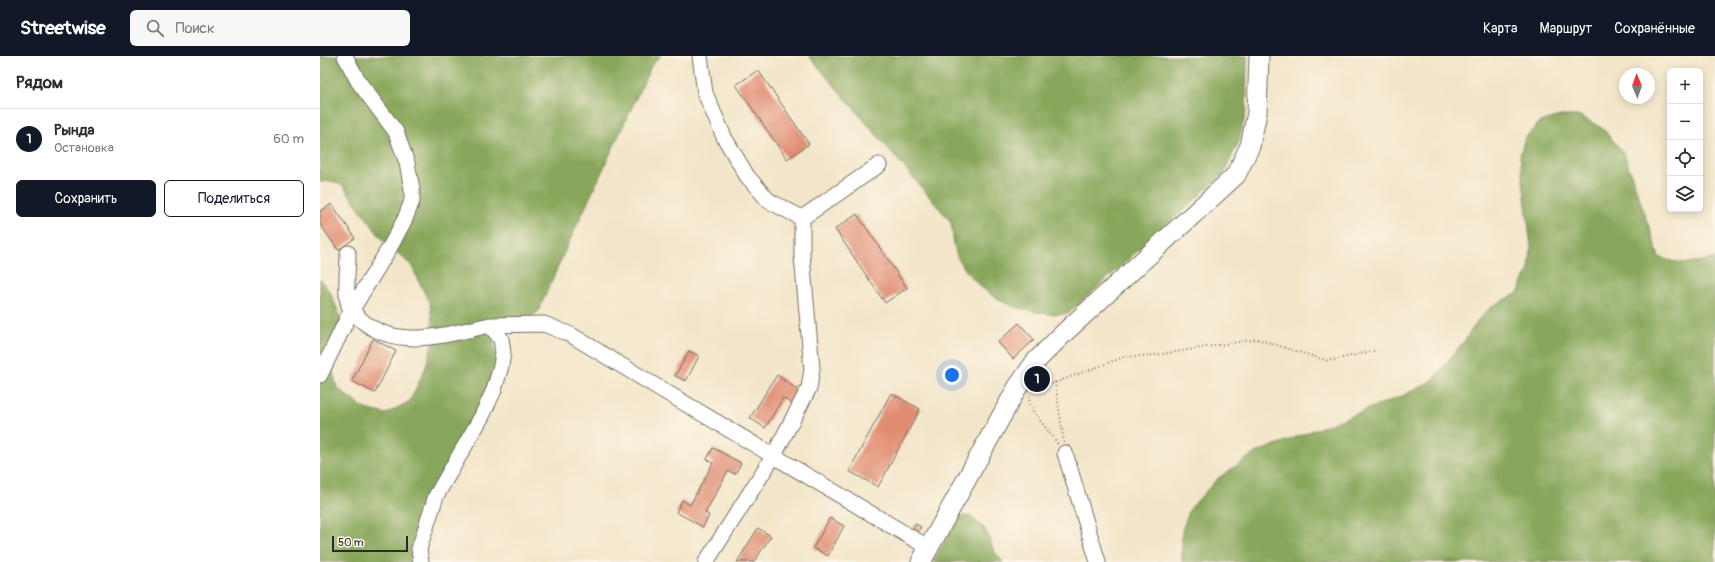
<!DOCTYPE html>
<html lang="ru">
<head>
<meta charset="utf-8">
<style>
  :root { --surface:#fff; --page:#f7f7f7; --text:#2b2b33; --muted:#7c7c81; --line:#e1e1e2; --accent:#111827 }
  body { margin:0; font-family:Pangolin,sans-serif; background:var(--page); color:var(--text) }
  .controls { position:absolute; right:12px; top:12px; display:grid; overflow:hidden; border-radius:6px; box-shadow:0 2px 10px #0003 }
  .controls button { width:36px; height:36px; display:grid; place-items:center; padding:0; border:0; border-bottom:1px solid var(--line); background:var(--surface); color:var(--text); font:20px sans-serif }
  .compass { position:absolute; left:1299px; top:12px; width:36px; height:36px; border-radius:50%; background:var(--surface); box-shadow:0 2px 10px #0003; rotate:358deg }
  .scale { position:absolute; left:12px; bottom:10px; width:76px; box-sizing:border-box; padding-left:4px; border:2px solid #2b2b2b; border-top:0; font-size:11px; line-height:14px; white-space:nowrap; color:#2b2b2b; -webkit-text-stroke:3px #fcf5e5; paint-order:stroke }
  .you { position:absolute; left:632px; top:319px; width:14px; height:14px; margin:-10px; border:3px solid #fff; border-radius:50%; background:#1a73e8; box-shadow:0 0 0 6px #1a73e833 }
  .badge { display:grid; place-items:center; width:26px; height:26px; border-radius:50%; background:var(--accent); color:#fff; font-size:13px; font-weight:700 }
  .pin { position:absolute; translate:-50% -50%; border:2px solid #fff; box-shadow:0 1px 4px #0006 }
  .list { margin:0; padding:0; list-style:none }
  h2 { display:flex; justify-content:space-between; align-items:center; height:52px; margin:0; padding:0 16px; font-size:17px }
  h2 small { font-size:13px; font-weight:400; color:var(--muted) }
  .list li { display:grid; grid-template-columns:26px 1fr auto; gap:12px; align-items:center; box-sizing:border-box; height:60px; padding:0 16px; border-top:1px solid var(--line) }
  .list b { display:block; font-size:15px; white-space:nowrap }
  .list p { margin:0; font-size:13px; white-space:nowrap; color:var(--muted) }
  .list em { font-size:13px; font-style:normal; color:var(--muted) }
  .actions { display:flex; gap:8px; padding:12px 16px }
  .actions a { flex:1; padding:9px 0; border:1px solid var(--accent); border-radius:6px; text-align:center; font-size:14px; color:var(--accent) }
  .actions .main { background:var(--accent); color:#fff }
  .icon { flex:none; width:22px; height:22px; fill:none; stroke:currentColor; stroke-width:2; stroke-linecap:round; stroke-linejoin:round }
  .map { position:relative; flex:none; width:1395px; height:506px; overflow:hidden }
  header { display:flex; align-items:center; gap:24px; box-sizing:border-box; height:56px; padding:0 20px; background:var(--accent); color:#fff }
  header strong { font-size:19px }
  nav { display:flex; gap:22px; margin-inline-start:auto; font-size:14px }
  .search { width:280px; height:36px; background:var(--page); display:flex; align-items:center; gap:10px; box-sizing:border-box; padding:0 14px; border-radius:6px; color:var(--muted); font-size:15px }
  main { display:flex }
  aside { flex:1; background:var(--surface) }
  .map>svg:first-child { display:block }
</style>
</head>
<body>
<header>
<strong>Streetwise</strong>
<div class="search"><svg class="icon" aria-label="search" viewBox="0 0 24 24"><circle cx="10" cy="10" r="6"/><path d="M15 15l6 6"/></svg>Поиск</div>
<nav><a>Карта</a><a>Маршрут</a><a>Сохранённые</a></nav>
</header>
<main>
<aside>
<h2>Рядом<small></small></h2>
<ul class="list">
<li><span class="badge">1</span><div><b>Рында</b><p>Остановка</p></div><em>60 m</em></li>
</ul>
<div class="actions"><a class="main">Сохранить</a><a>Поделиться</a></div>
</aside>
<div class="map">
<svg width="1395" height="506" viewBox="0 0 1395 506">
  <rect width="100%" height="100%" fill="#fcf5e5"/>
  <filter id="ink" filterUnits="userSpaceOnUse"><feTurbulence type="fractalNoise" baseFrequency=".025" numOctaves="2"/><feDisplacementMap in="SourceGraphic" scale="8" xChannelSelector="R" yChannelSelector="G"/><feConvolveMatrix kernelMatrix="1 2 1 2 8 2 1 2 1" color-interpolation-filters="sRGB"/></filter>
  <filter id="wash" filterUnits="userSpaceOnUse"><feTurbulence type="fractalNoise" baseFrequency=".012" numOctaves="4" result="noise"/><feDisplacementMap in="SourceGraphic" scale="16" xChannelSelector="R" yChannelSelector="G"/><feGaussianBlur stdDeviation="0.9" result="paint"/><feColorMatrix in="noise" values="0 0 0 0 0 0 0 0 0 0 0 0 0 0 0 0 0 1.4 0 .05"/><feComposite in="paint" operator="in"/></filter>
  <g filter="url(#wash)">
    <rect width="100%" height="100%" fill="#f3e5c9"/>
    <!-- forest -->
    <path fill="#89a75b" stroke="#5a6943" d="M 0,0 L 341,0 L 331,10 L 244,197 L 218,256 L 209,261 L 169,264 L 174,286 L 176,304 L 169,326 L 157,354 L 106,447 L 93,491 L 94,506 L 0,506 L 0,223 L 10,236 L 21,262 L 11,306 L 17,332 L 45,353 L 66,358 L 90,345 L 105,313 L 114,282 L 110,248 L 91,209 L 61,182 L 23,130 L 12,125 L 0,126 Z
      M 489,0 L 927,0 L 926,55 L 919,85 L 904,117 L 750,256 C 742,260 732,258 723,257 C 687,253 656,235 638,202 C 633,192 633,177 631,166 Z
      M 1240,60 L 1260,60 L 1282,72 L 1304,97 L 1339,201 C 1360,209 1373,208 1395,202 L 1395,506 L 862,506 L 862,475 L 870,453 L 897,423 L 935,397 L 1082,340 L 1112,325 L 1145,284 L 1158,264 L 1172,250 L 1198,237 L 1209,213 L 1211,192 L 1200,99 L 1205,82 L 1220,66 Z
      M 644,460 L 650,460 L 665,473 L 674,495 L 683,506 L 613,506 L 637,464 Z"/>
    <g id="blocks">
      <!-- building -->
      <path fill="#e18d72" d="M 438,14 L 489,88 L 467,103 L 416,29 Z
        M 12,148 L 35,182 L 18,194 L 0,168 L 0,155 Z
        M 537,158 L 587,232 L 565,247 L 515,173 Z
        M 699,267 L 714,284 L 693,303 L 678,286 Z
        M 53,283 L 76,295 L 55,337 L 32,325 Z
        M 369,295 L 379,300 L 366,325 L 355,320 Z
        M 457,319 L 482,337 L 475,350 L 463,342 L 445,372 L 430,362 Z
        M 721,323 L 724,326 L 718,331 L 715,328 Z
        M 571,337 L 600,353 L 558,431 L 529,415 Z
        M 393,392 L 421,407 L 415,418 L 408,415 L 385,457 L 389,459 L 383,471 L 356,456 L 362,444 L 370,449 L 393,407 L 387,403 Z
        M 510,462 L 524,470 L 508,500 L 493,492 Z
        M 595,468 L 601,471 L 598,476 L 593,473 Z
        M 438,472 L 451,480 L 434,506 L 417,506 Z"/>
    </g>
  </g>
  <g filter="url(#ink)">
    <use href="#blocks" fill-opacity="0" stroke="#716c62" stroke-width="1"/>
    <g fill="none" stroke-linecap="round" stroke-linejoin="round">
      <defs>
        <path id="minor" d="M 380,0 L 385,37 L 404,81 L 427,120 L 449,145 L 482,162
          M 28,197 C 28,213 25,231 28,246 C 29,254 35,258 40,263 C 77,296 127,278 170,269 L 181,283 L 183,297 L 181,310 L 174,334 L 162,360 L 116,440 L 99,493 L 101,506
          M 170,269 L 224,268 L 251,279 L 339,332 L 609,492
          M 0,319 L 31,255 L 70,191 L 85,163 L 92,145 L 92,133 L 87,107 L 76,76 L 38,25 L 25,0
          M 745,397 L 778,506
          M 386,506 L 454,399 L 489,332 L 492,313 L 482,200 L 482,162 L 559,109"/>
        <path id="major" d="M 601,506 L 697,332 L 715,306 L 745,276 L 916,119 L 930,90 L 937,57 L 939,0"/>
      </defs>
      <!-- minor casing -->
      <use href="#minor" stroke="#716c62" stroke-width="17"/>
      <!-- major casing -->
      <use href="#major" stroke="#716c62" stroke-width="21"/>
      <!-- path -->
      <path stroke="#716c62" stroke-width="2" stroke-dasharray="1 3" stroke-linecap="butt" d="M 735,326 L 744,386
        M 713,335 L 804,301 L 836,299 L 937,283 L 1008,305 L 1054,295
        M 709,340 L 710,351 L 738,388"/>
      <!-- minor -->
      <use href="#minor" stroke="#fff" stroke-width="15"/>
      <!-- major -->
      <use href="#major" stroke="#fff" stroke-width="19"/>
    </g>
  </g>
</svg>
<div class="controls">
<button>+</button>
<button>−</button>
<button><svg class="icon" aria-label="locate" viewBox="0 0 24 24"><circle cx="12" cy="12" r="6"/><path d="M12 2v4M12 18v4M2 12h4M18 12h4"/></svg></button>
<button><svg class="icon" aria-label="layers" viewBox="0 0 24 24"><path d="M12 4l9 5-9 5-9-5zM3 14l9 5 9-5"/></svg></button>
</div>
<svg class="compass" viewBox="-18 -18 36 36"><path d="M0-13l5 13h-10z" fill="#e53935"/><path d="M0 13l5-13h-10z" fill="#7c7c81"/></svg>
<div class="scale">50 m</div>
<div class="you"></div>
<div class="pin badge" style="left:717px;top:323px">1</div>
</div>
</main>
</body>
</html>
